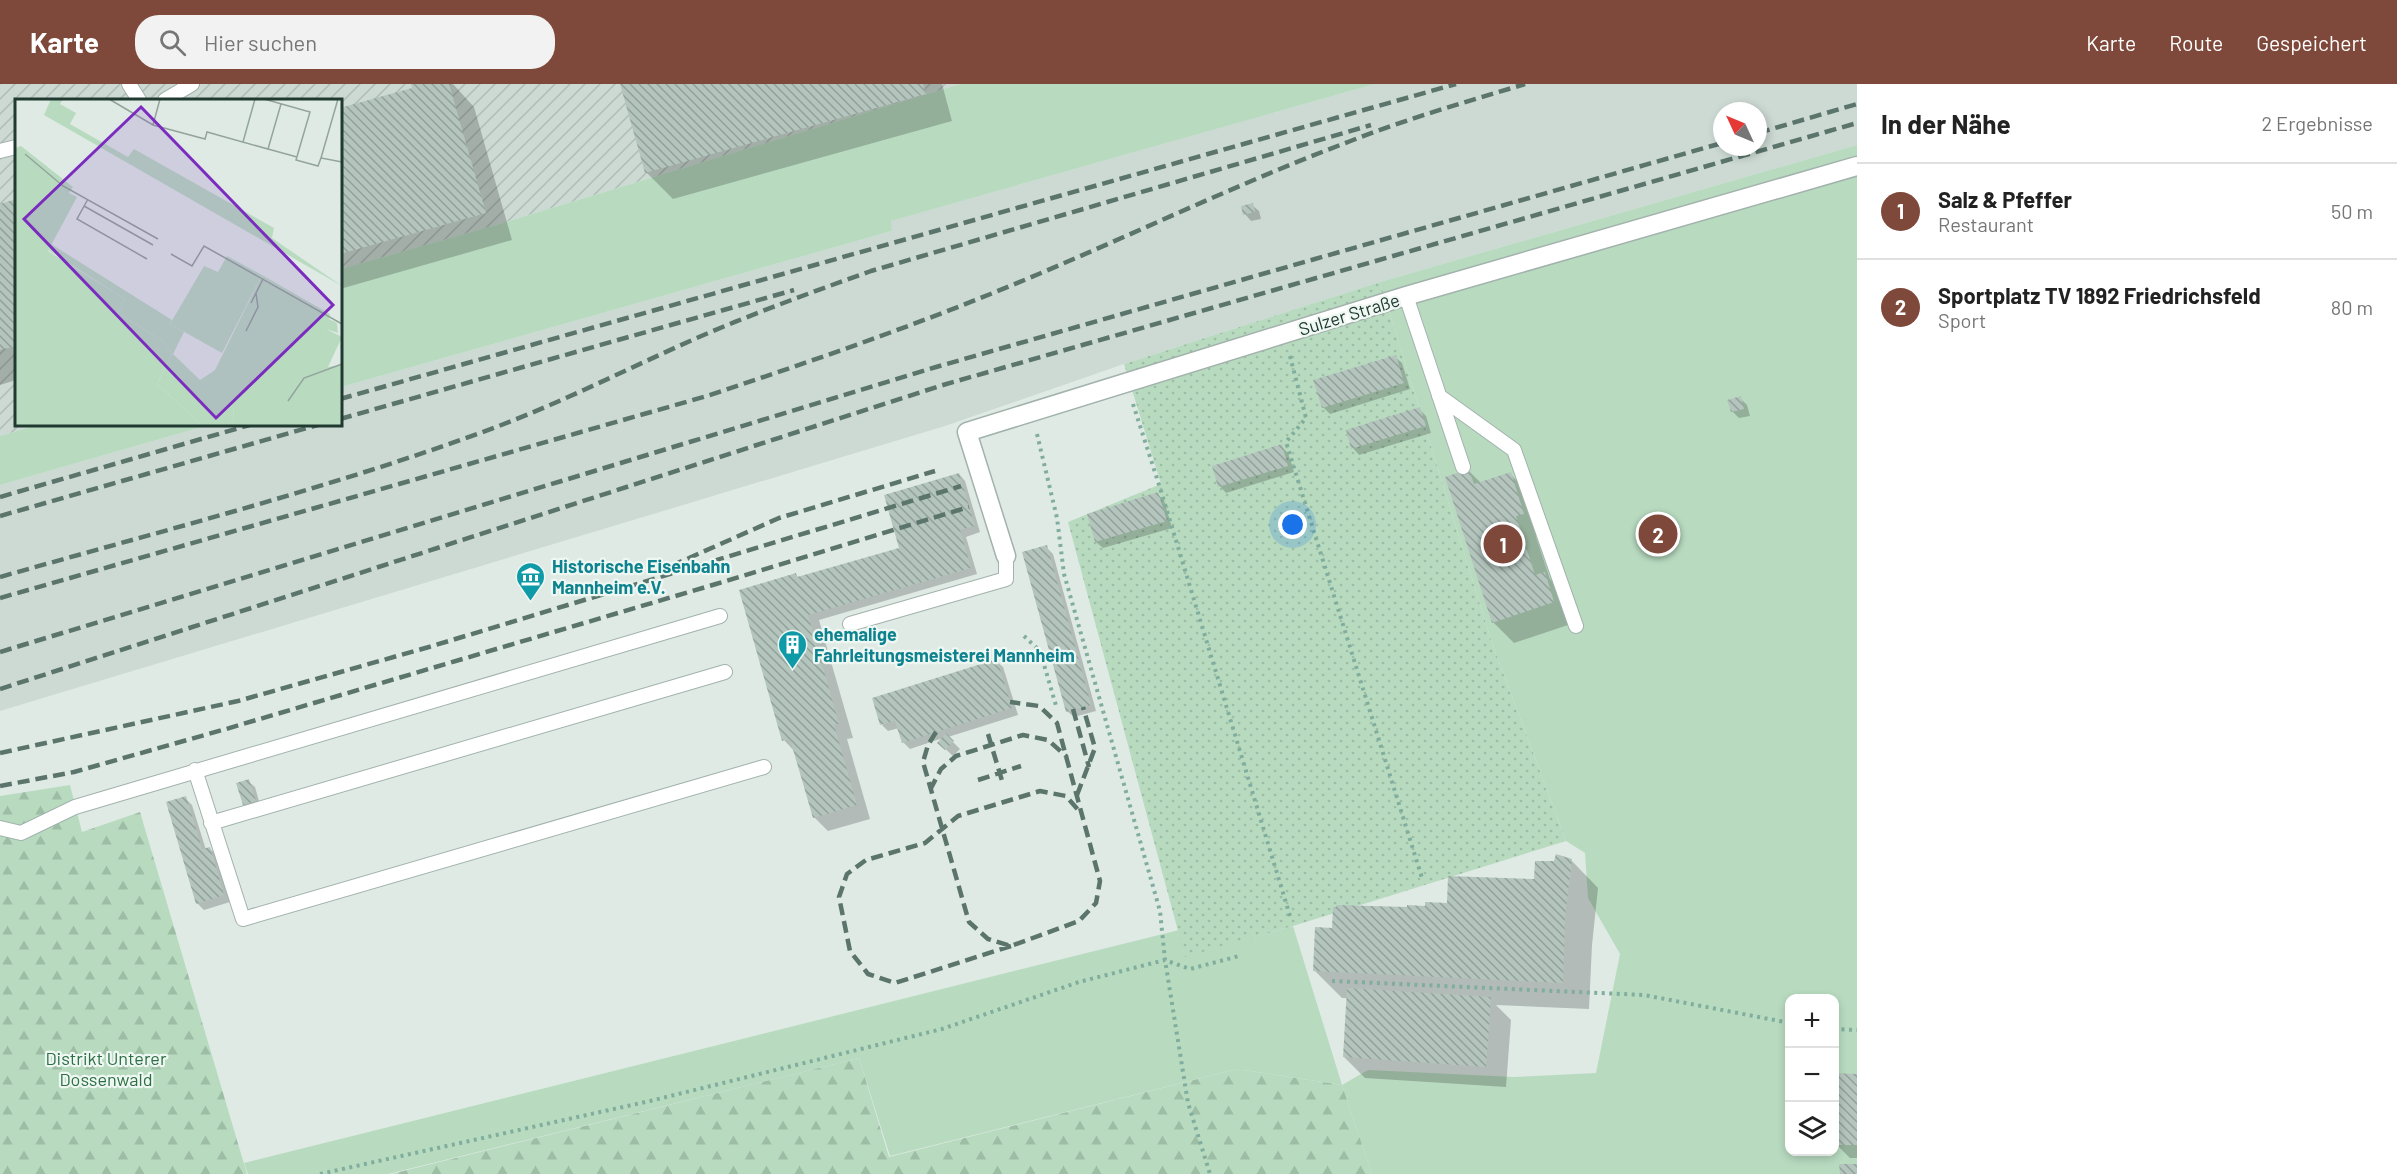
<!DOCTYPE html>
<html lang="de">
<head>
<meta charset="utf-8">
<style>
  :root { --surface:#fff; --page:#f2f2f2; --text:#222; --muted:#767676; --line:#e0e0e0; --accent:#7e493a }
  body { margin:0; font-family:Barlow,sans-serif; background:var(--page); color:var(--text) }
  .controls { position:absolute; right:18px; bottom:18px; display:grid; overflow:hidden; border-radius:12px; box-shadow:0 3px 9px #0003 }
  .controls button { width:54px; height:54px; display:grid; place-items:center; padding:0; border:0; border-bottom:2px solid var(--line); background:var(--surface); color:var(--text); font:30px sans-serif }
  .compass { position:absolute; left:1713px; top:18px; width:54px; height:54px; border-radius:50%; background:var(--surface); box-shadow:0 3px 9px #0003; rotate:314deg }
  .you { position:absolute; left:1293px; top:441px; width:21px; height:21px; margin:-15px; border:4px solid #fff; border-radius:50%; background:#1a73e8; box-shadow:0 0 0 9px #1a73e833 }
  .badge { display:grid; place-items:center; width:39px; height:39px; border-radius:50%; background:var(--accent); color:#fff; font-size:20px; font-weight:700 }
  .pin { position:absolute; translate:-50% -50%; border:3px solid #fff; box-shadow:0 2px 6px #0006 }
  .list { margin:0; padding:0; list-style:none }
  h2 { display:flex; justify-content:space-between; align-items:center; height:78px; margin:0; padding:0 24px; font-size:26px }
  h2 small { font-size:20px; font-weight:400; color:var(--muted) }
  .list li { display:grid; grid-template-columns:39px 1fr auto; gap:18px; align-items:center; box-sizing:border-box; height:96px; padding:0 24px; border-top:2px solid var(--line) }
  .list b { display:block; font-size:22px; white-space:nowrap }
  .list p { margin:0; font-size:20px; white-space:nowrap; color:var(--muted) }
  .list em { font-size:20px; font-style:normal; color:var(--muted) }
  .icon { flex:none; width:33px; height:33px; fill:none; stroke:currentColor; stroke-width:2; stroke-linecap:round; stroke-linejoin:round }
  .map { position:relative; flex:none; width:1857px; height:1090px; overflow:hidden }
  header { display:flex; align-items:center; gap:36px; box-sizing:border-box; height:84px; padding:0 30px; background:var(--accent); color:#fff }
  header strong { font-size:28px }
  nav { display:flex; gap:33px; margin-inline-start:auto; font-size:21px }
  .search { width:420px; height:54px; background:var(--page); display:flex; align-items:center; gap:15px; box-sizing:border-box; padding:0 21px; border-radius:24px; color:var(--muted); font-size:22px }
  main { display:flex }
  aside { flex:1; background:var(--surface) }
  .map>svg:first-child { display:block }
</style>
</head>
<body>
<header>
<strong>Karte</strong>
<div class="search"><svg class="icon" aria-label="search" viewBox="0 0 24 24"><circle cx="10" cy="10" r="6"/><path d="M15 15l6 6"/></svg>Hier suchen</div>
<nav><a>Karte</a><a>Route</a><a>Gespeichert</a></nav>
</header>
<main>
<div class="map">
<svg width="1857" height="1090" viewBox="0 0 1857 1090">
  <defs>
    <pattern id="industrial-furrows" width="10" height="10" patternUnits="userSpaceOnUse" patternTransform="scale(1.5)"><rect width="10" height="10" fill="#cddad4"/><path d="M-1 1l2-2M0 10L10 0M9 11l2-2" fill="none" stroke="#b0bcb6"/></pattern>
    <pattern id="forest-firs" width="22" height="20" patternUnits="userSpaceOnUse" patternTransform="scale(1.5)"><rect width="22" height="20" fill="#b8dbc0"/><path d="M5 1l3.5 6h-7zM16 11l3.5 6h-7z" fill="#9ebda5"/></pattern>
    <pattern id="garden-dots" width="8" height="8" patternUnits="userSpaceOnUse" patternTransform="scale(1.5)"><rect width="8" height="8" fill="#b8dbc0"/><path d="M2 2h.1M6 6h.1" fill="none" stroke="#9ebda5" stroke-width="1.8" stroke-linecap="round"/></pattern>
    <pattern id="building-back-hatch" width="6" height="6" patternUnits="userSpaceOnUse" patternTransform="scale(1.5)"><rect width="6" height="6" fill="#b4c5be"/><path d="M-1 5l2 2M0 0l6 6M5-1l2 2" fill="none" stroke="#92a19b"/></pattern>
  </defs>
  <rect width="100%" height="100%" fill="#dfeae5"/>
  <!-- built -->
  <path fill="#cddad4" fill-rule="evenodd" d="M 1375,0 L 1857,0 L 1857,61 L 1380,198 L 1124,280 L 945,342 L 0,627 L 0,401 L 209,341 L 340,340 L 341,303 L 892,147 L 890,137 ZM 1722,27 L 1758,27 L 1758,63 L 1722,63 Z"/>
  <!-- industrial -->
  <path fill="url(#industrial-furrows)" d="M 0,0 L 960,0 L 496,141 L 341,185 L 340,16 L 16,16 L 16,340 L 37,341 L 0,352 Z"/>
  <!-- grass -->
  <path fill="#b8dbc0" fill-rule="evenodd" d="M 960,0 L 1375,0 L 891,137 L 892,147 L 341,303 L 341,185 L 496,141 Z
    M 1857,61 L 1857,1090 L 1372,1090 L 1342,1001 L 1237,985 L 890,1072 L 859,974 L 388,1090 L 248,1090 L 244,1079 L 1179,846 L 1185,872 L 1293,842 L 1342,1001 L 1368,986 L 1514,993 L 1596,989 L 1620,870 L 1588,814 L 1585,769 L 1566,757 L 1492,559 L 1380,198 ZM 1790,914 L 1834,914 L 1834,1068 L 1790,1068 Z
    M 37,341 L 37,340 L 209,341 L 0,401 L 0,352 Z"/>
  <!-- forest -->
  <path fill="url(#forest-firs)" d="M 70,701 L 82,748 L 140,728 L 247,1090 L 0,1090 L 0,712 Z
    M 859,974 L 889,1073 L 1237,985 L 1342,1001 L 1372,1090 L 391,1090 Z"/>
  <!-- garden -->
  <path fill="url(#garden-dots)" d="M 1380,198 L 1492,559 L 1566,757 L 1293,842 L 1185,873 L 1068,438 L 1161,400 L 1124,280 Z"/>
  <!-- shadow -->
  <path fill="#0003" d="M 412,0 L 453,0 L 474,23 L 512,156 L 340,205 L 340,25 L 414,5 Z
    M 622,0 L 942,0 L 952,37 L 673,115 L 646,88 Z
    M 16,117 L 16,296 L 0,301 L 0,122 Z
    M 1252,121 L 1259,127 L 1261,135 L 1251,137 L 1245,130 Z
    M 1395,273 L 1402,279 L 1410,305 L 1330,330 L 1323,323 Z
    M 1740,314 L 1747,321 L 1750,332 L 1739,334 L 1732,327 Z
    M 1419,325 L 1426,332 L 1431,349 L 1359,371 L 1353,364 Z
    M 1281,362 L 1288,369 L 1294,388 L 1226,409 L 1220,402 Z
    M 1469,387 L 1481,399 L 1510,390 L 1531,411 L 1544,451 L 1536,453 L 1550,495 L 1565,510 L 1574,539 L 1514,559 L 1493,538 Z
    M 959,390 L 965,397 L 980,448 L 966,453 L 977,490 L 819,536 L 853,654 L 847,655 L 870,735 L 828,747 L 814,733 L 795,668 L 784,656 L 796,491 L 799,494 L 901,465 Z
    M 1157,410 L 1164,416 L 1172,444 L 1103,464 L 1096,458 Z
    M 1046,463 L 1053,470 L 1096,627 L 1074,633 L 1067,627 Z
    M 996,577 L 1003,583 L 1018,631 L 948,653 L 960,665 L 953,672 L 939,659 L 943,654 L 910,665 L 903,658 L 899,644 L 888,647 L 882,641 Z
    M 248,697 L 255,703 L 261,724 L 251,727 L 244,721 Z
    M 185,714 L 192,721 L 206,766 L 210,765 L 217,771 L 230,818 L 204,826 L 197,819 Z
    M 1571,776 L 1598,804 L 1592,861 L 1589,925 L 1496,921 L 1511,936 L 1506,1003 L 1365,994 L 1344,973 L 1348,914 L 1342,914 L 1315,887 L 1333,845 L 1408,825 L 1448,820 L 1535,797 Z
    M 1834,991 L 1857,992 L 1857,1074 L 1850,1074 L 1839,1063 L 1834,1062 Z"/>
  <!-- building -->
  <path fill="url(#building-back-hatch)" d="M 411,0 L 449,0 L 486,129 L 340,170 L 340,24 L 412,4 Z
    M 620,0 L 923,0 L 926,10 L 645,89 Z
    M 16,115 L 16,262 L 0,266 L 0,120 Z
    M 1253,119 L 1255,128 L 1243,131 L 1241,122 Z
    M 1396,271 L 1404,299 L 1322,324 L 1313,296 Z
    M 1741,312 L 1744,325 L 1731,328 L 1727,316 Z
    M 1420,323 L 1426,342 L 1351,365 L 1346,346 Z
    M 1282,360 L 1288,382 L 1218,403 L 1212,382 Z
    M 1469,385 L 1474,400 L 1511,388 L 1524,430 L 1516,432 L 1535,491 L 1545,488 L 1554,518 L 1492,539 L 1445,393 Z
    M 959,389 L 975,442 L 960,446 L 971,484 L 808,531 L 839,640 L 834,641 L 857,721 L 813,734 L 790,655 L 782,657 L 739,506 L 796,489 L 797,493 L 899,464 L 884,411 Z
    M 1158,408 L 1167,437 L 1095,458 L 1087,430 Z
    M 1047,461 L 1091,621 L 1066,628 L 1022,468 Z
    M 997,575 L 1012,624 L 902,659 L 895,637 L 880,641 L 872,614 Z
    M 946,649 L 954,657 L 945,666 L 937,659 Z
    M 249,695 L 256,717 L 243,721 L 236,699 Z
    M 186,712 L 202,765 L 210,763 L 224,811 L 196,820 L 166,718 Z
    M 1556,770 L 1572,775 L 1565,833 L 1563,899 L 1313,887 L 1315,843 L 1332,844 L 1333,823 L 1336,823 L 1337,821 L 1407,823 L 1407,821 L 1425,822 L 1425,818 L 1447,819 L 1448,792 L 1534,795 L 1535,777 L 1554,777 Z
    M 1347,904 L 1491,913 L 1486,983 L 1343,973 Z
    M 1834,989 L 1857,990 L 1857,1061 L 1835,1061 Z
    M 1839,1080 L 1857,1080 L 1857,1090 L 1840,1090 Z"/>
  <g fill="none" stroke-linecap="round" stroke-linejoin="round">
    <defs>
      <path id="service" d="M 129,0 L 139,16
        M 165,16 L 192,0
        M 0,67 L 16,63
        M 1406,212 L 1463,383
        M 1439,312 L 1514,366 L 1576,542
        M 850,540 L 1006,495 L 1006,472
        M 195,686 L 243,835 L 764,683
        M 211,739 L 725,588
        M 0,744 L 21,749 L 75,723 L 720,532"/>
      <path id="minor" d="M 1006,472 L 967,348 L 1406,212 L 1857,82"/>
    </defs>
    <!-- service casing -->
    <use href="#service" stroke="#a2b2ac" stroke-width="16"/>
    <!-- minor casing -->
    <use href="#minor" stroke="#a2b2ac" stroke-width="21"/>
    <!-- path -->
    <path stroke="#80ad9d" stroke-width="4" stroke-dasharray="3 4.5" stroke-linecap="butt" d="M 1290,272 L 1306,334 L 1286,358 L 1422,794
      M 1133,320 L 1161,407 L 1290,832
      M 1037,350 L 1057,434 L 1064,490 L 1160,827 L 1165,876 L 1188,1019 L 1210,1090
      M 1024,552 L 1040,567 L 1057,625
      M 1332,897 L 1644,911 L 1790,939
      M 1834,945 L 1857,946
      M 320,1090 L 650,1017 L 942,945 L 1079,898 L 1165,876 L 1190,885 L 1239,872"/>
    <!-- service -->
    <use href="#service" stroke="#fff" stroke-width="14"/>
    <!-- minor -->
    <use href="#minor" stroke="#fff" stroke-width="18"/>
    <!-- rail -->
    <path stroke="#5b756d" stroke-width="4.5" stroke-dasharray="12 6" stroke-linecap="butt" d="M 1758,49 L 1857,20
      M 340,315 L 1456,0
      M 340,335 L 794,206
      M 0,413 L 253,340
      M 0,432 L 321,340
      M 671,482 L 779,434 L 935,387
      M 0,493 C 161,447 323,406 480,349 C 558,321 630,283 706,250 C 760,227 815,207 871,187 L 1371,41
      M 0,514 L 707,312 C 809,278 911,243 1010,202 C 1124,155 1234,101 1348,58 C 1406,35 1466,18 1525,0
      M 0,568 L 936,283 L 1722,59
      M 0,605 L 943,301 L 1857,39
      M 1073,625 L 1089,683
      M 936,648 L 928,661 L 923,678 L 969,838 L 988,855 L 1011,862 L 1079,837 L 1096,819 L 1100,797 L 1057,639 L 1039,622 L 1010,618
      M 988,650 L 1003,700
      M 0,669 L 238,617 L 429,563 L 961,402
      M 978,696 L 1021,682
      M 0,702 L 74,688 L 226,645 L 716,500 L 969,423
      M 930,706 L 941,685 L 956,672 L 1023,651 L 1048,656 L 1067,673
      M 1077,711 L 1095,664 L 1083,623
      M 1011,862 L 895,899 L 868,890 L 850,867 L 839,813 L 847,790 L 866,776 L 925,759 L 958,732 L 1040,707 L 1066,712 L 1080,728"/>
  </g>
  <!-- icons -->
  <defs>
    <symbol id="museum-pin" viewBox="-11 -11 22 30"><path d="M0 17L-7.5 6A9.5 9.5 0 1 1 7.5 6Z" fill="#0f9aa8" stroke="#eff7f3"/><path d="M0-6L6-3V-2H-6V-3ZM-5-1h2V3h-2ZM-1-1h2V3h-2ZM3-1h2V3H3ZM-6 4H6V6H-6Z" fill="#fff"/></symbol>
    <symbol id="building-pin" viewBox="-11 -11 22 30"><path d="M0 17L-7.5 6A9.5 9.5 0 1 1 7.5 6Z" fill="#0f9aa8" stroke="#eff7f3"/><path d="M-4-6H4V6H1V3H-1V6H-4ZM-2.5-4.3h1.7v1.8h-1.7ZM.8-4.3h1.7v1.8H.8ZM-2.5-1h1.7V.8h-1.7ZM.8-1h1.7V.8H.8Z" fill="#fff"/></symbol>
  </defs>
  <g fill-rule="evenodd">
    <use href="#museum-pin" x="514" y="476" width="33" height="45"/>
    <use href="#building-pin" x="776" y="544" width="33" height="45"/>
  </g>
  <g text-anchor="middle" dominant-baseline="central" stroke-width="4.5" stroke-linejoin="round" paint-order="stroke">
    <!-- street labels -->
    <g font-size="18" fill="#203a32" stroke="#eff7f3">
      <text transform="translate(1349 230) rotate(-17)">Sulzer Straße</text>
    </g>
    <!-- culture labels -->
    <g font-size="18" font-weight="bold" fill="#0d838f" stroke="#eff7f3" text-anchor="start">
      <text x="552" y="482">Historische Eisenbahn<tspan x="552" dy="21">Mannheim e.V.</tspan></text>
      <text x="814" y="550">ehemalige<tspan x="814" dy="21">Fahrleitungsmeisterei Mannheim</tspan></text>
    </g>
    <!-- park labels -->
    <g font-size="18" fill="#2c6f44" stroke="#eff7f3">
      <text x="106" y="974">Distrikt Unterer<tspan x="106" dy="21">Dossenwald</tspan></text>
    </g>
  </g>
  <!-- overview -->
  <g transform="translate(15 15)">
    <rect width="327" height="327" fill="#dfeae5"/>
    <path d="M 36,0 L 48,0 L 45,5 L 61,14 L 55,25 L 113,58 L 119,50 L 259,129 L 257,139 L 327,187 L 29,16 ZM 36,145 L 157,221 L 155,225 L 169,233 L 158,255 L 185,281 L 200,271 L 247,176 L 315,215 L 314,220 L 322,224 L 323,234 L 311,230 L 327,238 L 313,268 L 327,266 L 327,327 L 212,327 L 219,321 L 218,308 L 197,327 L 188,327 L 142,285 L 157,255 L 148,242 L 103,214 L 110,200 L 33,151 Z" fill="#b8dbc0"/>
    <path d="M 6,47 L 58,88 L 54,94 L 62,98 L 33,152 L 110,200 L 103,214 L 148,242 L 157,255 L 142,285 L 188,327 L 0,327 L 0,49 ZM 218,307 L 219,321 L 212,327 L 197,327 Z" fill="#b8dbc0"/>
    <path d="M 212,157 L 247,176 L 207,254 L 155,225 L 189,167 L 203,173 Z" fill="#b8dbc0"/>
    <path fill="none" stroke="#93a49d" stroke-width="1.5" d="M 94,0 L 138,26 L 190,40 L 192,33 L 253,50 L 266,5M 249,0 L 295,13 L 281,61 L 303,67 L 306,59M 323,0 L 306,59 L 327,63M 138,26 L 145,0M 228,43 L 240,0M 253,50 L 282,58M 10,55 L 48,87 L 143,140M 73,100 L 62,120 L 132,160M 69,107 L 138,146M 156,155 L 177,167 L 189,147 L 327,225M 236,204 L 248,180M 231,232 L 243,208 L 241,194M 273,302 L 289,279 L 327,265"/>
    <path fill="#7b2cbf" fill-opacity="0.15" stroke="#7b2cbf" stroke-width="3" d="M 126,8 L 318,206 L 201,319 L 9,120 Z"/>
    <rect width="327" height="327" fill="none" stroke="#203a32" stroke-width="3"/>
  </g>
</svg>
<div class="controls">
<button>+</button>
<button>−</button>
<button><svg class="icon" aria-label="layers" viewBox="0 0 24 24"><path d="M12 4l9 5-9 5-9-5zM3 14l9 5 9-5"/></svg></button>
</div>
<svg class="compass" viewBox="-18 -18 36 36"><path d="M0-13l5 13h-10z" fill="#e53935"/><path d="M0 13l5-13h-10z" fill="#767676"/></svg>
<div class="you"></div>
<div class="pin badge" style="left:1503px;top:460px">1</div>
<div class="pin badge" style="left:1658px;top:450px">2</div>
</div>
<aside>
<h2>In der Nähe<small>2 Ergebnisse</small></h2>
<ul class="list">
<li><span class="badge">1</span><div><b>Salz &amp; Pfeffer</b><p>Restaurant</p></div><em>50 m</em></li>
<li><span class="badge">2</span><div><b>Sportplatz TV 1892 Friedrichsfeld</b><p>Sport</p></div><em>80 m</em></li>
</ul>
</aside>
</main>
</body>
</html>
